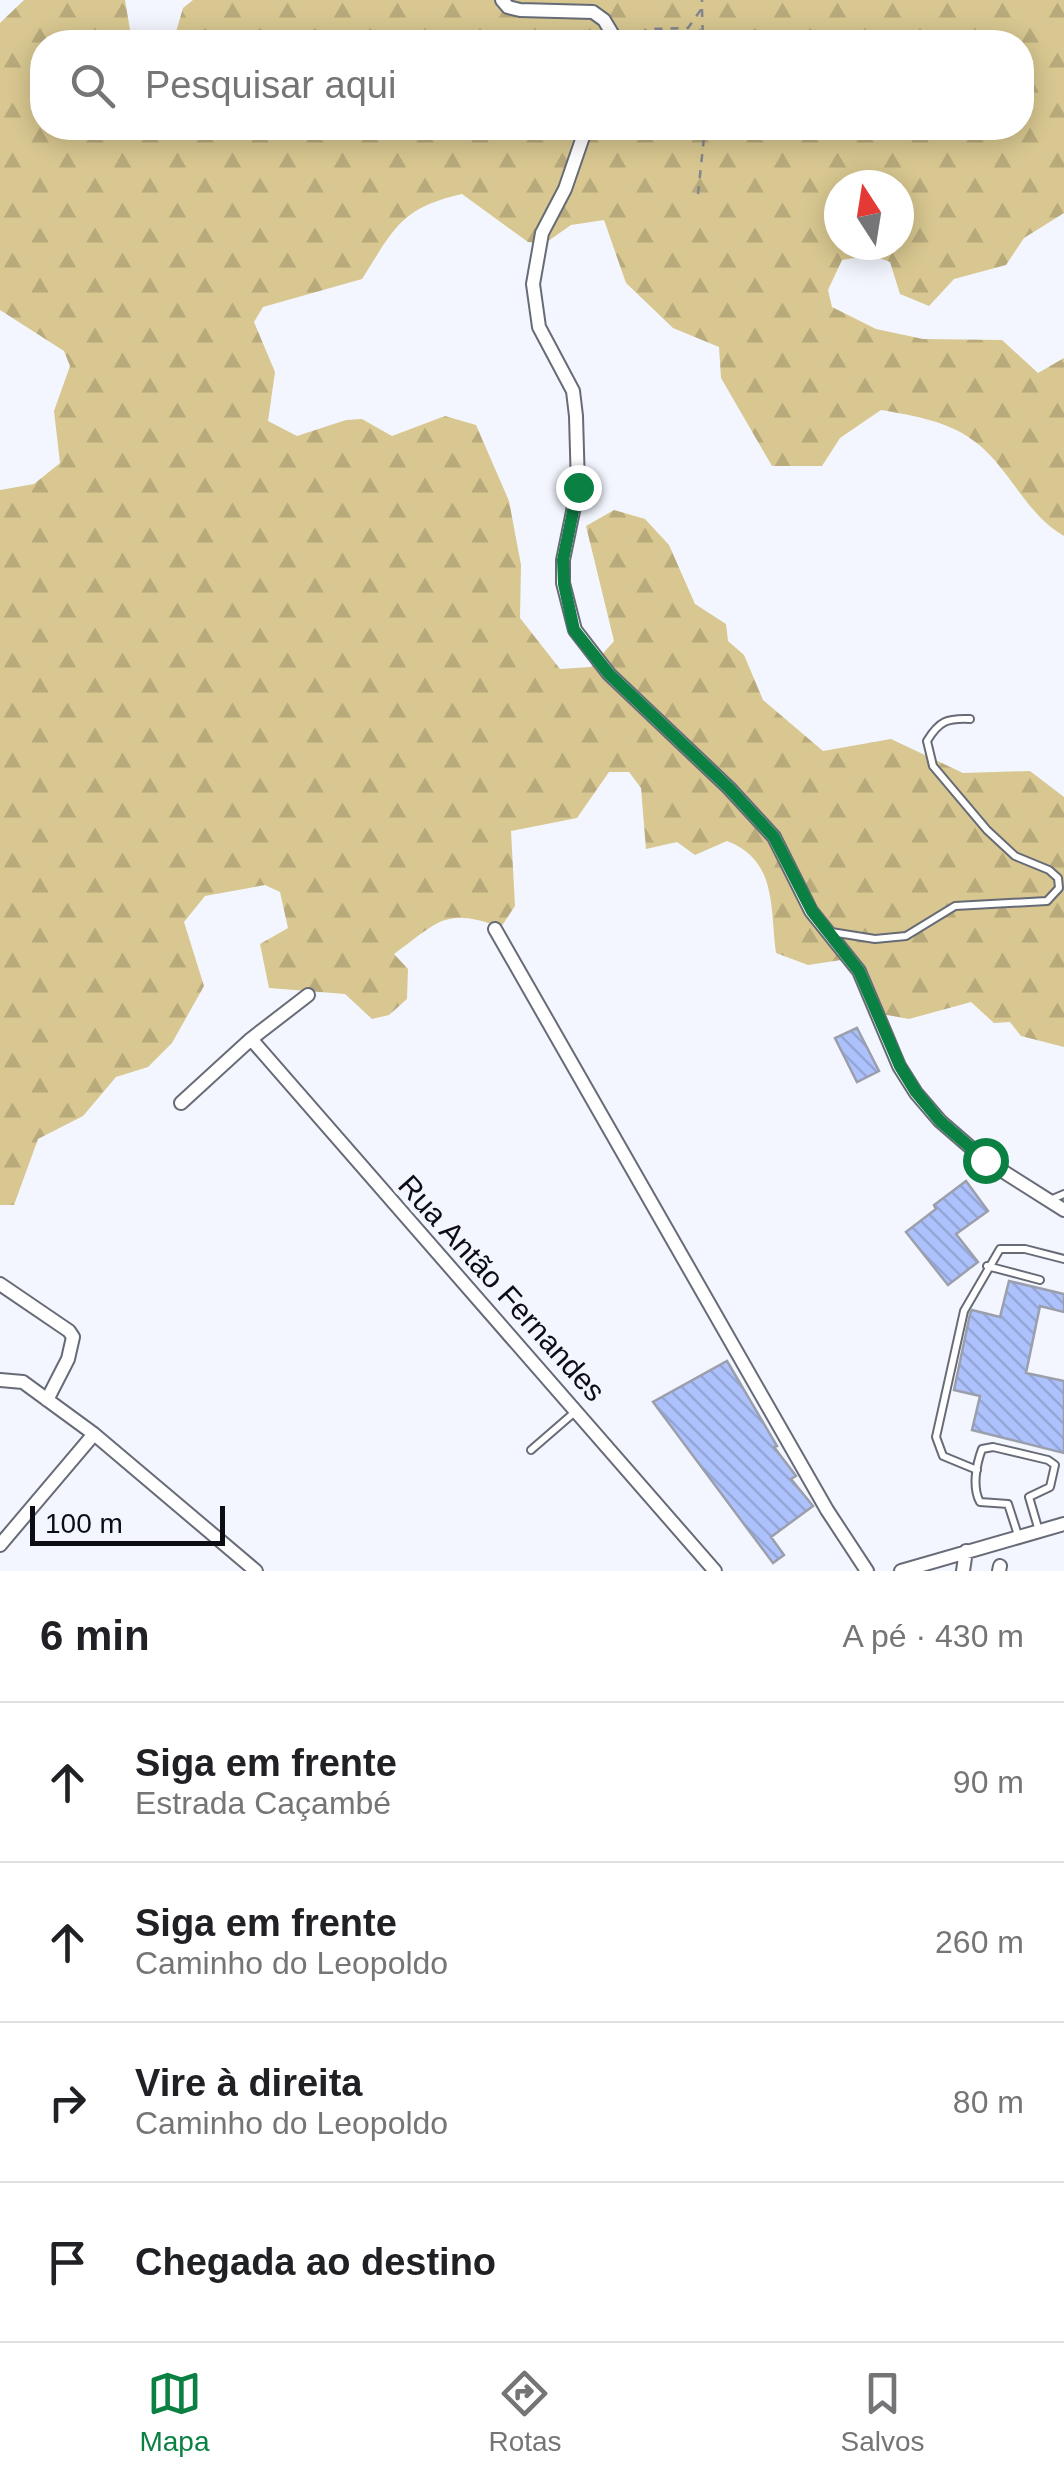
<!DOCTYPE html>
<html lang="pt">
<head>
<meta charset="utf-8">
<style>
  :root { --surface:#fff; --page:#f2f2f2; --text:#202124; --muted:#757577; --line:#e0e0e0; --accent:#0b8043 }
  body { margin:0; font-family:Helvetica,sans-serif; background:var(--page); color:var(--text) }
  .compass { position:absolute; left:824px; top:170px; width:90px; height:90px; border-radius:50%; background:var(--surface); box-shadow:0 5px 25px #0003; rotate:348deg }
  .scale { position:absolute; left:30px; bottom:25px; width:195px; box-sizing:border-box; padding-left:10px; border:5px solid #0d0e13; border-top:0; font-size:28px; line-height:35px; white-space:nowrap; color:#0d0e13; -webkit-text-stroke:8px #f3f6fe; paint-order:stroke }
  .stop { position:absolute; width:30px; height:30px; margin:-22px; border:8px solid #0b8043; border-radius:50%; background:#fff }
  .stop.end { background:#0b8043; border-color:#fff; box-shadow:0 2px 10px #0008 }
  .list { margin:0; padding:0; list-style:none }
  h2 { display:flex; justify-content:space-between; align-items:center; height:130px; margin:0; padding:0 40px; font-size:42px }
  h2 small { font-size:32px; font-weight:400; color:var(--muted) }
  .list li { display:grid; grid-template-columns:65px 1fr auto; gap:30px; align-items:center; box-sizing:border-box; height:160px; padding:0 40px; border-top:2px solid var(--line) }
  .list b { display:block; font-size:38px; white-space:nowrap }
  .list p { margin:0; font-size:32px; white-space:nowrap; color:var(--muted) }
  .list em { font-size:32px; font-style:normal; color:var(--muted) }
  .icon { flex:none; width:55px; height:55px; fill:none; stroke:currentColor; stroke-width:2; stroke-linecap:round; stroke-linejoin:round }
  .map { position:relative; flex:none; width:1064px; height:1571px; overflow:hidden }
  .search { position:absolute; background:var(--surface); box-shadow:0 5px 25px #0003; left:30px; right:30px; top:30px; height:110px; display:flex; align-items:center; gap:25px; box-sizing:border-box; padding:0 35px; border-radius:40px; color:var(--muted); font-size:38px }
  .sheet { height:770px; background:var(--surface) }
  nav { display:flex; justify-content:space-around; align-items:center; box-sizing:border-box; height:140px; border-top:2px solid var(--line); background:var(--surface); font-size:28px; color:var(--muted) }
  nav a { display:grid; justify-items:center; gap:5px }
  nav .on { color:var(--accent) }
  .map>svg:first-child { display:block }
</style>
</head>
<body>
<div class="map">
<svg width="1064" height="1571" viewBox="0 0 1064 1571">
  <defs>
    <pattern id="forest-firs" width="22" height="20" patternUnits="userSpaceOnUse" patternTransform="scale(2.5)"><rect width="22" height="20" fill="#d8c790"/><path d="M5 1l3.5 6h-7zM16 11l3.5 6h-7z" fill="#b8aa7b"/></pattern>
    <pattern id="building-back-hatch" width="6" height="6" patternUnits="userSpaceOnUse" patternTransform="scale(2.5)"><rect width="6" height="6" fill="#adc2fc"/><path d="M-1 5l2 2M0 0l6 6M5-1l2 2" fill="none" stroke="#94a6d7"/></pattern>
  </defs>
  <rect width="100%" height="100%" fill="#f3f6fe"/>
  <!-- forest -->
  <path fill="url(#forest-firs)" fill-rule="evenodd" d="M 24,0 L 125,0 L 130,30 L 128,42 L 42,42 L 42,128 L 1022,128 L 1022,42 L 173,42 L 183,8 L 193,0 L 1064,0 L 1064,213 L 1024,238 L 1006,265 L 954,279 L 929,306 L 900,294 L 890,262 L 872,255 L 842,260 L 828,290 L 832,307 L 876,329 L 923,339 L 1002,340 L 1038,373 L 1064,358 L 1064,536 C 1026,514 1011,471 978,444 C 950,421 915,416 881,410 L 840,438 L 822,466 L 772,466 L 721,378 L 719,347 L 673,328 L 626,283 L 604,220 L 571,225 L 544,244 L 528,242 L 462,194 C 400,208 394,229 362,279 L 263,307 L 254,322 L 275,372 L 268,421 L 297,436 L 346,420 L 362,419 L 392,436 L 445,416 L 476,425 L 509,501 L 521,565 L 520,618 L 560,669 L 591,667 L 614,641 L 586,526 L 614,510 L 645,519 L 669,545 L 695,604 L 726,624 L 728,641 L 744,655 L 763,700 L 823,751 L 891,739 L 963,773 L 1030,771 L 1064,797 L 1064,1047 L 1021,1036 L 1010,1022 L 994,1023 L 971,1002 L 909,1019 L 876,1013 L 855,967 L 841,960 L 808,965 L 776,953 C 770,907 777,860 727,841 L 695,855 L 677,842 L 646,849 L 641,788 L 629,772 L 609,772 L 577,818 L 511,831 L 515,906 L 501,927 C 444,907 440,921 394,954 L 408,969 L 407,999 L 389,1015 L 372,1019 L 345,994 L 269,988 L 260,944 L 288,928 L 280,892 L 265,885 L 205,896 L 184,922 L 204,986 L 172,1043 L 148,1067 L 116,1077 L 83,1116 L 38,1139 L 14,1205 L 0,1205 L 0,490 L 34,484 L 60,463 L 54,411 L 70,366 L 64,351 L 0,310 L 0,23 ZM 839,185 L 899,185 L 899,245 L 839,245 Z"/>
  <!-- building -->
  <path fill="url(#building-back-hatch)" stroke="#9b9fac" stroke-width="2.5" d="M 857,1028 L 879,1071 L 857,1082 L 835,1038 Z
    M 966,1181 L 988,1211 L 956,1234 L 978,1262 L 948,1285 L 906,1232 L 936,1209 L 934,1205 Z
    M 1009,1281 L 1064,1294 L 1064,1312 L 1040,1306 L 1026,1373 L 1064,1381 L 1064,1453 L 972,1430 L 980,1396 L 954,1390 L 970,1314 L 972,1310 L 1000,1317 Z
    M 727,1361 L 777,1446 L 774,1447 L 796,1476 L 791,1479 L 813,1506 L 771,1537 L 784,1555 L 773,1563 L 653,1402 Z"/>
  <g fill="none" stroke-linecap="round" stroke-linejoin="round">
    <defs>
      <path id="service" d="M 831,932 L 875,939 L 906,936 L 955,906 L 1047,901 L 1059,888 L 1058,878 L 1049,870 L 1015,856 L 987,830 L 933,766 L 927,741 C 939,721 947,718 970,719
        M 1050,1200 L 1064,1194
        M 987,1266 L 1040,1280
        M 531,1450 L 576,1411
        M 977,1470 L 943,1456 L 936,1437 L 964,1311 L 1000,1249 L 1025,1249 L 1064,1259
        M 1018,1535 L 1008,1504 L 980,1502 C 972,1488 976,1465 982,1449 L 993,1447 L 1048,1460 L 1055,1465 L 1050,1487 L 1029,1497 L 1039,1531"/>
      <path id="minor" d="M 502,0 L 508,7 L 520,10 L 593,12 L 604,20 L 613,35 L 611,42
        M 586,128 L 565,189 L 542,233 L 533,284 L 539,327 L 573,391 L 576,416 L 578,487 L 563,560 L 563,583 L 575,630 L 609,674 L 729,788 L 774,837 L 811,911 L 859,971 L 899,1066 L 916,1093 L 940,1121 L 985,1160 L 1064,1210
        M 495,929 L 827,1510 L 867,1571
        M 251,1039 L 715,1571
        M 181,1103 L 251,1039 L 308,995
        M 0,1284 L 69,1331 L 73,1337 L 68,1359 L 47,1400
        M 0,1380 L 23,1382 L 94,1434 L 256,1571
        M 0,1545 L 94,1434
        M 901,1571 L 1064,1524
        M 963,1571 L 966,1551
        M 999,1571 L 1000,1566"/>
    </defs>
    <!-- service casing -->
    <use href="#service" stroke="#666b76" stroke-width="10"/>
    <!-- minor casing -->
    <use href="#minor" stroke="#666b76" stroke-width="16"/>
    <!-- path -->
    <path stroke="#84868d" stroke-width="2.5" stroke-dasharray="8 8" stroke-linecap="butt" d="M 702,9 L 703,42
      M 626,42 L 648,29 L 688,28 L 702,8 L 702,0
      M 698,194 L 705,128"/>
    <!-- service -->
    <use href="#service" stroke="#fff" stroke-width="6"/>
    <!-- minor -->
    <use href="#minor" stroke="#fff" stroke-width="12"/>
  </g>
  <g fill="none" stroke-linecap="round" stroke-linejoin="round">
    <!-- route -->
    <path stroke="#0b8043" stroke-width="12" d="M 578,487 L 563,560 L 564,584 L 574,630 L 609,674 L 729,788 L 774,837 L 812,911 L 859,971 L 900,1066 L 916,1092 L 940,1121 L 985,1160"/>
  </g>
  <g text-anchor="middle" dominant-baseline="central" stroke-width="10" stroke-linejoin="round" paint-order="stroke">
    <!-- street labels -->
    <g font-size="30" fill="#0d0e13" stroke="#f3f6fe">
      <text transform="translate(502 1288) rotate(48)">Rua Antão Fernandes</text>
    </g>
  </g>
</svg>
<svg class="compass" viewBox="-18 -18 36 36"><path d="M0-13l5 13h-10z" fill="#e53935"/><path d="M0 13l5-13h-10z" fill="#757577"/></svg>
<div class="scale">100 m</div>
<div class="stop" style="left:985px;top:1160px"></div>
<div class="stop end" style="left:578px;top:487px"></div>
<div class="search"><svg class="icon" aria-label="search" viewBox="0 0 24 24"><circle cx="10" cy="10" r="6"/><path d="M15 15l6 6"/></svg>Pesquisar aqui</div>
</div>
<section class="sheet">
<h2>6 min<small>A pé · 430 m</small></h2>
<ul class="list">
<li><svg class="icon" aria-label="ahead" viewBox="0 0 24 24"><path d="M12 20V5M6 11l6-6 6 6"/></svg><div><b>Siga em frente</b><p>Estrada Caçambé</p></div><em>90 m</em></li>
<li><svg class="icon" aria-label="ahead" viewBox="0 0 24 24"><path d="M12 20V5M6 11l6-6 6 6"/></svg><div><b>Siga em frente</b><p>Caminho do Leopoldo</p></div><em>260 m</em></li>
<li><svg class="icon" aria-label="right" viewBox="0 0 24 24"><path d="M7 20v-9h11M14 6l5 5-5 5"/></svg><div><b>Vire à direita</b><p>Caminho do Leopoldo</p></div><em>80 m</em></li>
<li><svg class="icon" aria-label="arrive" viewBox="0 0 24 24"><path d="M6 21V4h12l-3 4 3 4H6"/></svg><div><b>Chegada ao destino</b></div></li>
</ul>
</section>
<nav>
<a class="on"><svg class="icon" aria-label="map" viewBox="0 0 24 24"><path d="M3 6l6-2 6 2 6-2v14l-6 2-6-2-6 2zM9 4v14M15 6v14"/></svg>Mapa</a>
<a><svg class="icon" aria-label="directions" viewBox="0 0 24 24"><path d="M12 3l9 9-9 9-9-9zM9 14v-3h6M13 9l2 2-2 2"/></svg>Rotas</a>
<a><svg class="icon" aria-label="saved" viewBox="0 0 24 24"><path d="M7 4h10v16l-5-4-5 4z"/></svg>Salvos</a>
</nav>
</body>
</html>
